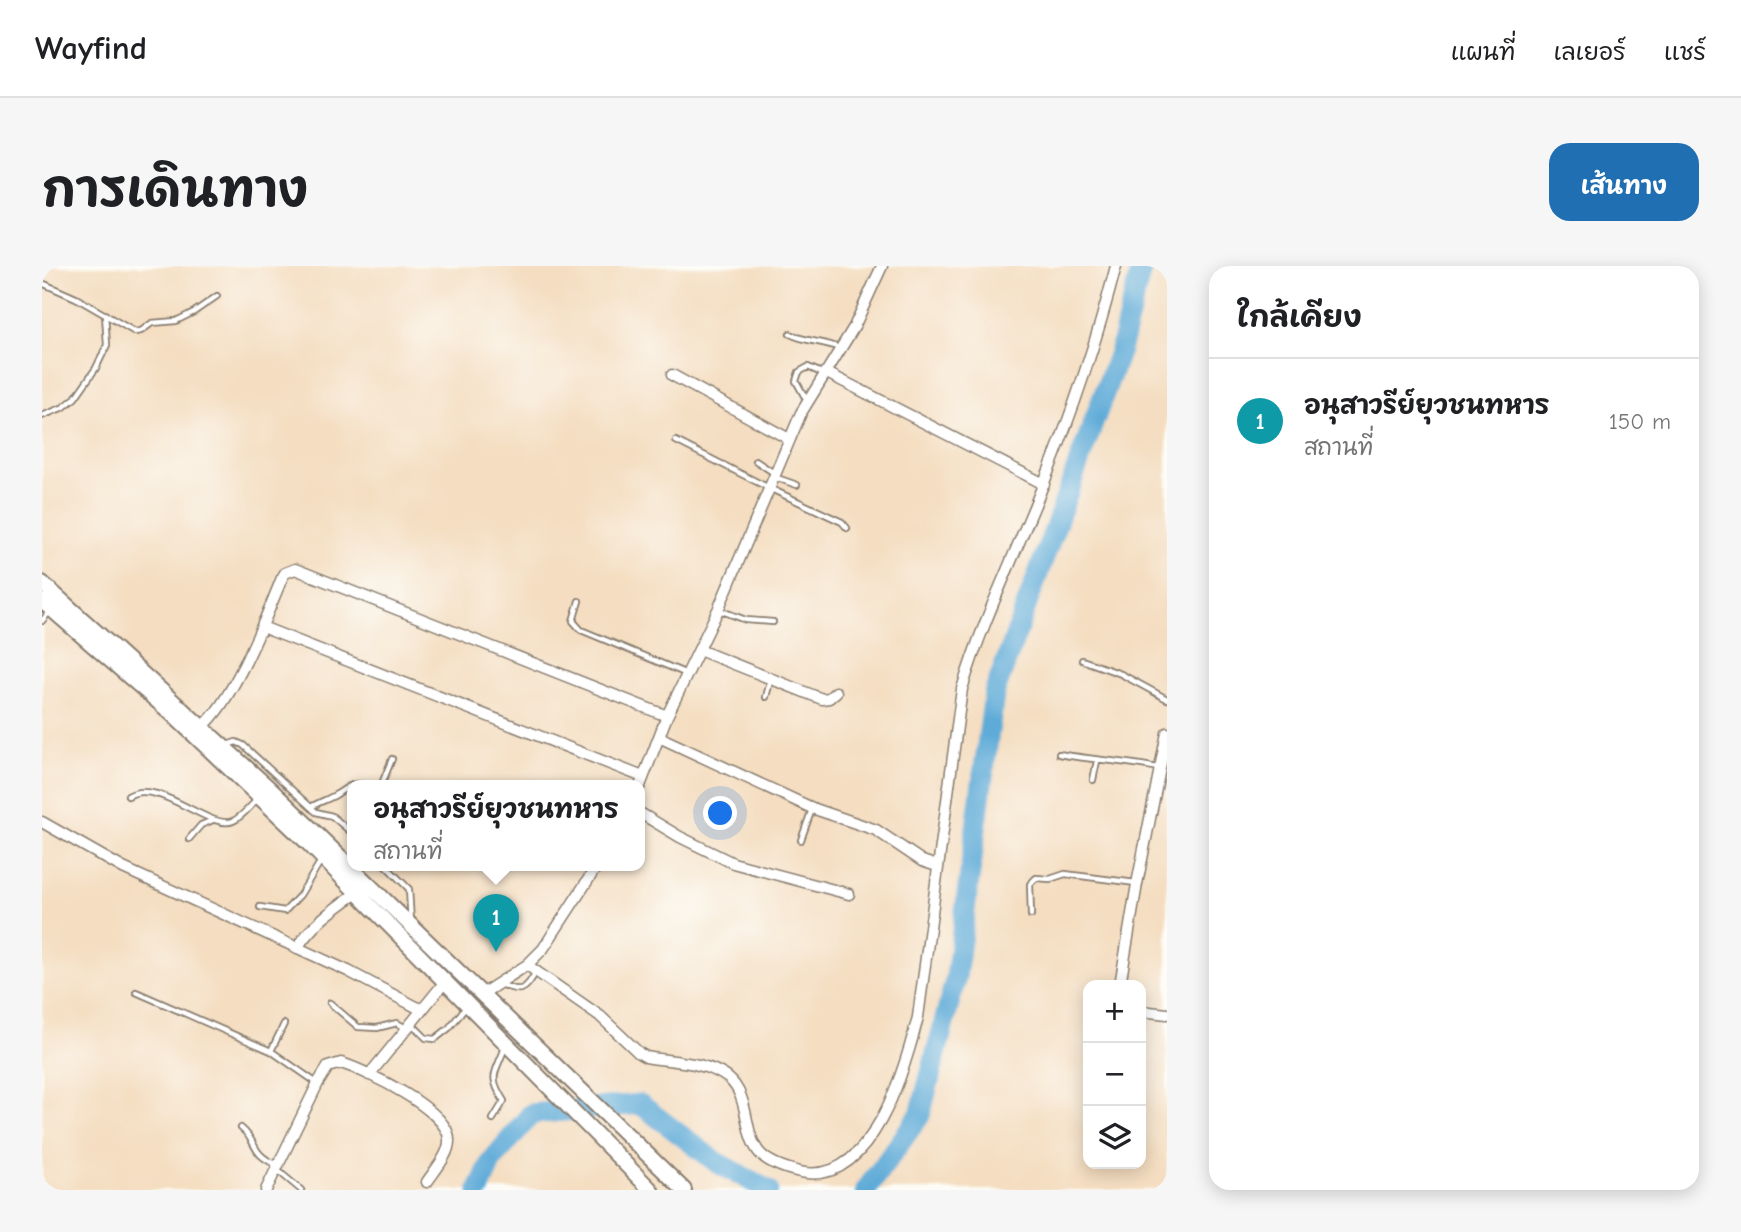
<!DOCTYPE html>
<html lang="th">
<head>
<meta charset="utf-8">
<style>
  :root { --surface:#fff; --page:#f6f6f6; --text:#202124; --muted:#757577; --line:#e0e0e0; --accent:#1f6fb2 }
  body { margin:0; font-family:"Comic Neue","Playpen Sans Thai",sans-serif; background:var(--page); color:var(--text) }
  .controls { position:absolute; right:21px; bottom:21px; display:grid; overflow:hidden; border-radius:14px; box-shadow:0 4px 18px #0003 }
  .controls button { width:63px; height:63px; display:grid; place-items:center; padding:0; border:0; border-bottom:2px solid var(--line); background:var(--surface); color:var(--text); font:35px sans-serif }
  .you { position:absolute; left:679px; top:548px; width:24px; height:24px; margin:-18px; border:5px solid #fff; border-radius:50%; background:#1a73e8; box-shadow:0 0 0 10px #1a73e833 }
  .badge { display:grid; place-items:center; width:46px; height:46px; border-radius:50%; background:var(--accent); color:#fff; font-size:23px; font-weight:700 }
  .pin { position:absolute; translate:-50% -58px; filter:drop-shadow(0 2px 4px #0008) }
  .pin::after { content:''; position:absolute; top:37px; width:24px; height:21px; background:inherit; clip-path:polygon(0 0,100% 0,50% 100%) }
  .popup { position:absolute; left:305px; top:514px; width:298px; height:91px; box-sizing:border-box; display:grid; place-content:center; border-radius:14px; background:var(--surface); filter:drop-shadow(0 2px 5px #0005); font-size:23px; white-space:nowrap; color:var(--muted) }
  .popup b { font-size:26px; color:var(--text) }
  .popup::after { content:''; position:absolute; left:50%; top:100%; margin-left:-14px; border:14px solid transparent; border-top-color:var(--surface) }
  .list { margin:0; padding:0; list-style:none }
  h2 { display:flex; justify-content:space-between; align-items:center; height:91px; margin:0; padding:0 28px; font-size:30px }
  h2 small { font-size:23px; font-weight:400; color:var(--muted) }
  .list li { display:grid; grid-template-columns:46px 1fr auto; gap:21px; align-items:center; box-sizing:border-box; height:126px; padding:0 28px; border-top:2px solid var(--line) }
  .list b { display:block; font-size:26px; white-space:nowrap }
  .list p { margin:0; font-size:23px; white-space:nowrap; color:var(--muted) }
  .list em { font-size:23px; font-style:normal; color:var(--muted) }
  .icon { flex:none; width:38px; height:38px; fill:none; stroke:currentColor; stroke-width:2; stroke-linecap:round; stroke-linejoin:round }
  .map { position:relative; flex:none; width:1125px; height:924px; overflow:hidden; border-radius:21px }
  header { display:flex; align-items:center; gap:42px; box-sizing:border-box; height:98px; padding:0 35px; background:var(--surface); border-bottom:2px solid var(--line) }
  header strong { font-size:33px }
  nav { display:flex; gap:38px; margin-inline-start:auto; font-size:24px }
  .intro { display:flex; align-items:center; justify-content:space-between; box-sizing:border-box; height:168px; padding:0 42px }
  h1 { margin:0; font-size:49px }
  .button { padding:18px 32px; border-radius:21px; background:var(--accent); color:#fff; font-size:24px; font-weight:700 }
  main { display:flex; gap:42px; padding:0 42px }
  aside { flex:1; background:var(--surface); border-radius:21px; box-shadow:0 4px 18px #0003 }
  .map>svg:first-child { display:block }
</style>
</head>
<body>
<header>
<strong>Wayfind</strong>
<nav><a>แผนที่</a><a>เลเยอร์</a><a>แชร์</a></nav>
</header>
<div class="intro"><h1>การเดินทาง</h1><a class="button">เส้นทาง</a></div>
<main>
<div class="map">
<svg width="1125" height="924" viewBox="0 0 1125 924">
  <rect width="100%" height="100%" fill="#fdfcf7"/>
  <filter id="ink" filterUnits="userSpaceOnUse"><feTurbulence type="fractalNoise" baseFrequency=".0143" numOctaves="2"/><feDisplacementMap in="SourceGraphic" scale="14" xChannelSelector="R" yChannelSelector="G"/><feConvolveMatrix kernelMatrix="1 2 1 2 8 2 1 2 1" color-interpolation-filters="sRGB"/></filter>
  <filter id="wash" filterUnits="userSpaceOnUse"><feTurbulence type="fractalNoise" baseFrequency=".00686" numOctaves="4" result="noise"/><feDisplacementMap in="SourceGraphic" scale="28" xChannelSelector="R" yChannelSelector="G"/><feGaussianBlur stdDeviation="1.57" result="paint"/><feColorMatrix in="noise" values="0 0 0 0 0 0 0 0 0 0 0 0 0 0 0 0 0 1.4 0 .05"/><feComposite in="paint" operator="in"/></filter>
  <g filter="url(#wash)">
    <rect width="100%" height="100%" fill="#f4ddc0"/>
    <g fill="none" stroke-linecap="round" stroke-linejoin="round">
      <!-- river -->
      <path stroke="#5fabd8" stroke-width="21" d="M 437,924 L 449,896 L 489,848 L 598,838 L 674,896 L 726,924
        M 824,924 L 878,849 L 914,711 L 952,428 L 1078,84 L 1100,0"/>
    </g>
  </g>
  <g filter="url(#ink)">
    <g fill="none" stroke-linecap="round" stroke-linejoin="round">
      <defs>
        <path id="lane" d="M 0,17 L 34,32 L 93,66 L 99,65 L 110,57 L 134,55 L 152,46 L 175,30
          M 748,68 C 764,76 781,75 797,82
          M 765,135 L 754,115 L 757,106 L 766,101 L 782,108
          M 0,150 L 22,141 L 33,132 L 54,102 L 65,79 L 63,48
          M 634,175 L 727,222 L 800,256 L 805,262
          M 714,195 L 732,207
          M 732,211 L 755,219
          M 537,335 L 531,355 L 539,364 L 645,408
          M 677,344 L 704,354 L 731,356
          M 0,355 L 8,345
          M 1040,394 L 1079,408 L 1125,433
          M 724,431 L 729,412
          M 185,479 L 194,476 L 201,479 L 274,546 L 290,550 L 310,567
          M 1017,488 C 1050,494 1083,495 1116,502
          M 1051,514 L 1055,495
          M 339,520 L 350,493
          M 86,530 C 116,511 168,565 191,555 C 200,551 208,540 216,533
          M 269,541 C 277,536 287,533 295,528 C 309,519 309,516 327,520
          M 147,573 L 159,559 L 171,554
          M 759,574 L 770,543
          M 344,600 L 367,623 L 369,656
          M 218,641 L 243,645 L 258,629 L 280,593
          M 989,649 L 988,618 L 994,612 L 1008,613 L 1023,608 L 1094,617
          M 458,718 C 478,727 484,726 494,705
          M 94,726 L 229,785 L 275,817
          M 288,737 L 316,761 L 335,762 L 355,757 L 364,762
          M 370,758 L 384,772 L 393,773 L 407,762 L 425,740
          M 229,785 L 242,758
          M 451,853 L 462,835 C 445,808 454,808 463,781
          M 199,862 C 217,877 207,887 235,899
          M 234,903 L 259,924"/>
        <path id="street" d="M 783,106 L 1002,218
          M 630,109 L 747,173
          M 220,361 L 601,511
          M 657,384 L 780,433 L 787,432 L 794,426
          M 160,461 C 191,436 224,351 240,312 L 243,307 L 253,303 L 625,450
          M 617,471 L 770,542 L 834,564 L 880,595 L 895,600
          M 598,520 L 625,450 L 676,344 L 759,147 L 812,61 L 840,0
          M 598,547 L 638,571 L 691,597 L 807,628
          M 0,556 L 81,602 L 306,705 L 380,744
          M 255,682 C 271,657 292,643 316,626
          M 485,699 L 558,750 L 597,787 L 604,791 C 630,796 664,795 686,812 C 708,830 701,865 716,885 C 725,897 745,903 758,906 C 830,922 863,802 876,751 L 920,423 C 941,353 974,287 1001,219 C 1030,148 1055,74 1074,0
          M 1078,719 L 1095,618 L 1125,467
          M 440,728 L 485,699 L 501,683 L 555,600
          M 1099,745 L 1125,748
          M 327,809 L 402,717
          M 224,924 L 276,817 L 286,801 L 299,797 C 325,805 406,844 407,873 C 408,888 393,904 385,916"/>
        <path id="secondary" d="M 0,317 L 228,523 L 642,924
          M 0,335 L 129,447 L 267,578 L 609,924"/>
      </defs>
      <!-- lane casing -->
      <use href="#lane" stroke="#887c6e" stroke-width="8"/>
      <!-- street casing -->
      <use href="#street" stroke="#887c6e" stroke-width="13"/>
      <!-- secondary casing -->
      <use href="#secondary" stroke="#887c6e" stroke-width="18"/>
      <!-- lane -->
      <use href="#lane" stroke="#fff" stroke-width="4.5"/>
      <!-- street -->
      <use href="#street" stroke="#fff" stroke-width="10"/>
      <!-- secondary -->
      <use href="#secondary" stroke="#fff" stroke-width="14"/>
    </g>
  </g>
</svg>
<div class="controls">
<button>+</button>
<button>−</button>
<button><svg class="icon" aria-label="layers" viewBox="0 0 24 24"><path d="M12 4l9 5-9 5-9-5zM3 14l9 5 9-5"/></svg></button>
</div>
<div class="you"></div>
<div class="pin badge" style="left:454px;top:686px;background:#0f9aa8">1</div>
<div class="popup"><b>อนุสาวรีย์ยุวชนทหาร</b>สถานที่</div>
</div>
<aside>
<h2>ใกล้เคียง<small></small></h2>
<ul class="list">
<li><span class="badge" style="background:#0f9aa8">1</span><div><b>อนุสาวรีย์ยุวชนทหาร</b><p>สถานที่</p></div><em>150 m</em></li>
</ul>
</aside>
</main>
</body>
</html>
